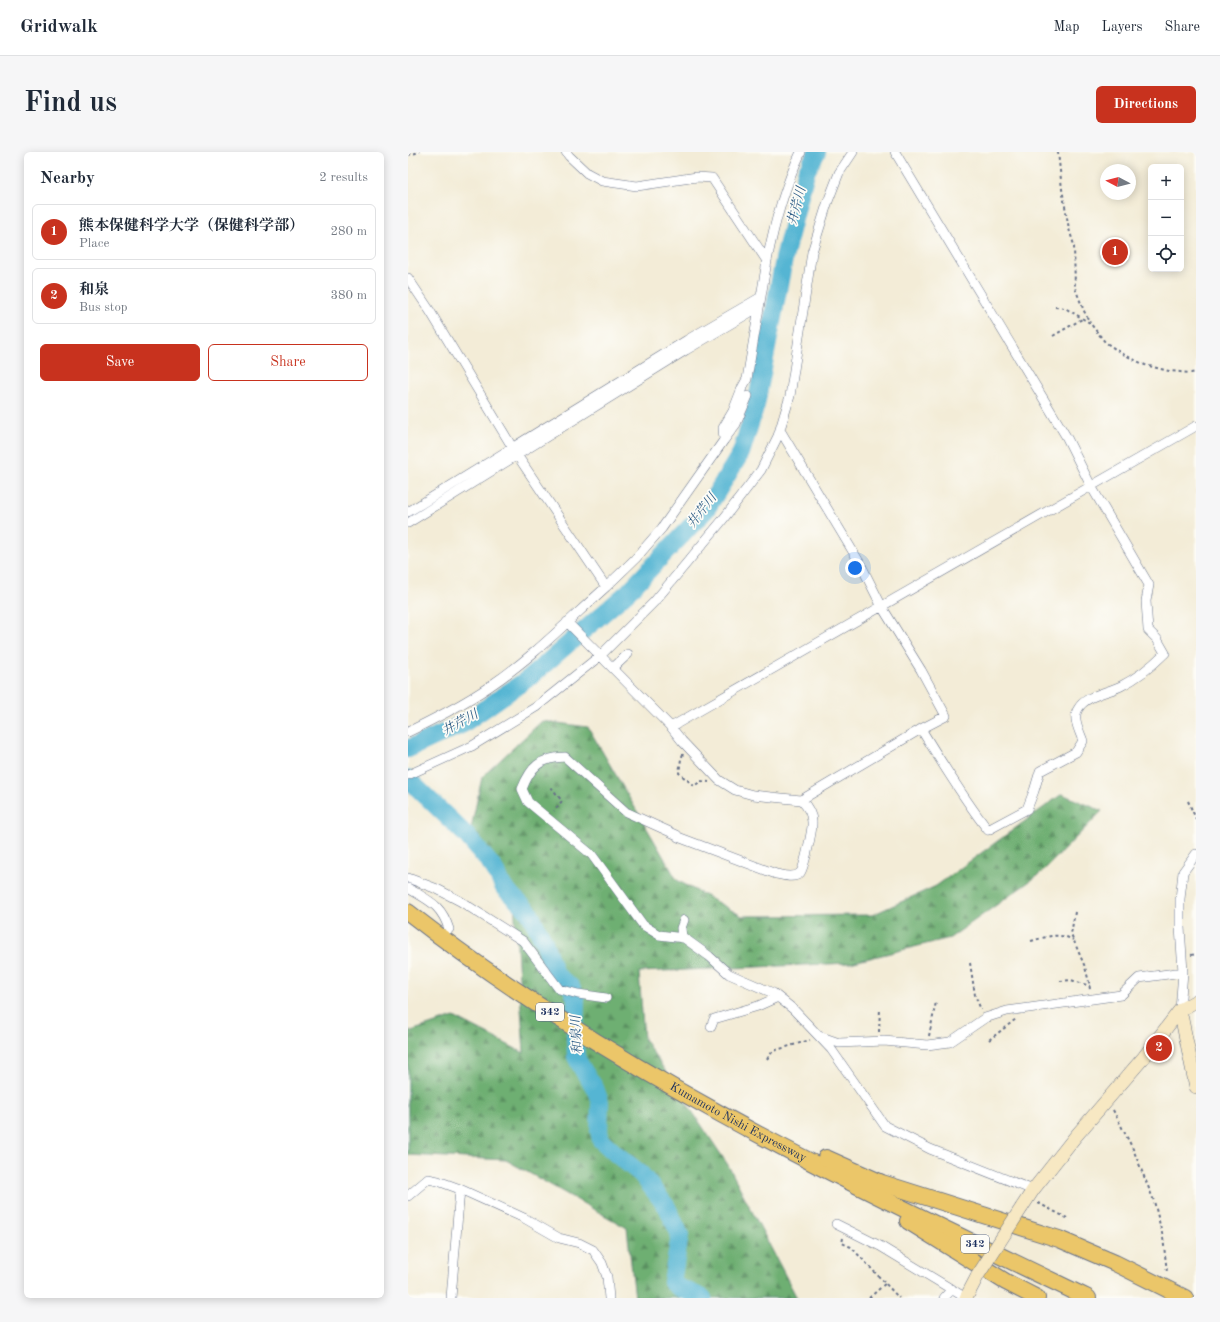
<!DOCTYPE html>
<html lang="en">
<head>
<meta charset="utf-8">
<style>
  :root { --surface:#fff; --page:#f6f6f7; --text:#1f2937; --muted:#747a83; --line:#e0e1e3; --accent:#c8321e }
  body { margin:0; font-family:"Old Standard TT","Noto Serif JP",serif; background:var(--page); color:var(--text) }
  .controls { position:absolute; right:12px; top:12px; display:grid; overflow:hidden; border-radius:6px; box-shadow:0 2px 10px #0003 }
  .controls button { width:36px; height:36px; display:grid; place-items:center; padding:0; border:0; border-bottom:1px solid var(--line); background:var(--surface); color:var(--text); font:20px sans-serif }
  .compass { position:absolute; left:692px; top:12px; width:36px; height:36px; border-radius:50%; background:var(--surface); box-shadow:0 2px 10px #0003; rotate:277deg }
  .you { position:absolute; left:447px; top:416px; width:14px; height:14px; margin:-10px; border:3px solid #fff; border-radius:50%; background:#1a73e8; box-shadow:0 0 0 6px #1a73e833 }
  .badge { display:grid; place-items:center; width:26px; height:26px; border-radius:50%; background:var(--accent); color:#fff; font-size:13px; font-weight:700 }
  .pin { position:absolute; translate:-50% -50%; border:2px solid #fff; box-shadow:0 1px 4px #0006 }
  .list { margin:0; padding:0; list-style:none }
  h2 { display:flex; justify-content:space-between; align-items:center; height:52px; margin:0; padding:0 16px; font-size:17px }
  h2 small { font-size:13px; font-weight:400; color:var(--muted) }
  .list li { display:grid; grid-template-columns:26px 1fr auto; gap:12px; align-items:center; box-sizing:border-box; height:56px; margin:0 8px 8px; padding:0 8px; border:1px solid var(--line); border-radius:6px }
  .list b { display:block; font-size:15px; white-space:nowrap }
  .list p { margin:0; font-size:13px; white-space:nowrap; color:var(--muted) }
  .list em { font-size:13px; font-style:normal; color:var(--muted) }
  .actions { display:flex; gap:8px; padding:12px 16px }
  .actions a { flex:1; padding:9px 0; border:1px solid var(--accent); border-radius:6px; text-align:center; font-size:14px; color:var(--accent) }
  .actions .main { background:var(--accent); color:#fff }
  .icon { flex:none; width:22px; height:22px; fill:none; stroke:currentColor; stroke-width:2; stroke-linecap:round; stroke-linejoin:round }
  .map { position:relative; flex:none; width:788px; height:1146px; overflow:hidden; border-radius:6px }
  header { display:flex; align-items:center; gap:24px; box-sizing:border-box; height:56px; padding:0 20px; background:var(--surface); border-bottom:1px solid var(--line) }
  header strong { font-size:19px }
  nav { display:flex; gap:22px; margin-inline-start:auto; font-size:14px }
  .intro { display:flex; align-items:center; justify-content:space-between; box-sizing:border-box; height:96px; padding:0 24px }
  h1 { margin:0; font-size:28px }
  .button { padding:10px 18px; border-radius:6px; background:var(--accent); color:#fff; font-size:14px; font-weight:700 }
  main { display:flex; gap:24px; padding:0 24px }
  aside { flex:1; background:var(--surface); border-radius:6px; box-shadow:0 2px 10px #0003 }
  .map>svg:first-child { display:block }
</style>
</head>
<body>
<header>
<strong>Gridwalk</strong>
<nav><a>Map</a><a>Layers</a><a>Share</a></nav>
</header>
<div class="intro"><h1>Find us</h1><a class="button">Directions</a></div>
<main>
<aside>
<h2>Nearby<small>2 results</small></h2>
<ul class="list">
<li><span class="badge">1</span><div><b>熊本保健科学大学（保健科学部）</b><p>Place</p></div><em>280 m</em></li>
<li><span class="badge">2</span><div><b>和泉</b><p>Bus stop</p></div><em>380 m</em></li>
</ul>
<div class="actions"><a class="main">Save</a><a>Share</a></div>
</aside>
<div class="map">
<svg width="788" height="1146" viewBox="0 0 788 1146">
  <defs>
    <pattern id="forest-firs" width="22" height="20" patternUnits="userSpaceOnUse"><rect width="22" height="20" fill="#6eaf72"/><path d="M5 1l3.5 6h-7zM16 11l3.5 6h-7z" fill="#5a8f61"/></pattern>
  </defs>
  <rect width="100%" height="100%" fill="#fdfcf7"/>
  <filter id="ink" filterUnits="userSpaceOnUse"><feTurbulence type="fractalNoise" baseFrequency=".025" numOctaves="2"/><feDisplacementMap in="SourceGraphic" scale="8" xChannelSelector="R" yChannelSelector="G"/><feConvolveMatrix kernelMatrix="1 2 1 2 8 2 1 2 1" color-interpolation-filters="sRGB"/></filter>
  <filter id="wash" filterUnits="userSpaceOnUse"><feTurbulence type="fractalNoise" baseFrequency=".012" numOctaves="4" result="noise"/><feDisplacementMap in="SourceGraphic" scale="16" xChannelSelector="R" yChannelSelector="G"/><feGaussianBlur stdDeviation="0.9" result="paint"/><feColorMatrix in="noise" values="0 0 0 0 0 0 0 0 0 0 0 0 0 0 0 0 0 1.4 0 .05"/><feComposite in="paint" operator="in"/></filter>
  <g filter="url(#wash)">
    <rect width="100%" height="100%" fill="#f3ecd7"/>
    <!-- forest -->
    <path fill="url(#forest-firs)" stroke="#446f68" d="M 134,569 L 180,575 L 269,728 L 334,764 L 464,763 L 528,734 L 654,642 L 694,659 L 632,722 L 542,786 L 442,811 L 231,820 L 236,887 L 320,1013 L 389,1146 L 227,1146 L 219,1076 L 98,1008 L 0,1003 L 0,880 L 46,865 L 116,901 L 105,736 L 62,681 L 74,625 Z"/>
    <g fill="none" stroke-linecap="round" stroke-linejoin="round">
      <!-- river -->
      <path stroke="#55b5d3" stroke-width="18" d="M 0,597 L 55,572 L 122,525 L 220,440 L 298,358 L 333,301 L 348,253 L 377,102 L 398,20 L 409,0
        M 0,627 L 58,683 L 86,716 L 96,736 L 121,760 L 136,790 L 147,822 L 163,835 L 168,846 L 167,886 L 168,905 L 175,918 L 187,936 L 192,950 L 191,979 L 193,988 L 208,1002 L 233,1022 L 259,1055 L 272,1083 L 264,1130 L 270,1135 L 295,1146"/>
    </g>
  </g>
  <g filter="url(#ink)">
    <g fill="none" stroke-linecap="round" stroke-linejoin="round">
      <defs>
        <path id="street" d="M 158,0 L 161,4 L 179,21 L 194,29 L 229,34 L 289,25 L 304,26 L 359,109 C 366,72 377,34 393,0
          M 487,0 L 659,286 L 683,334 L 741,433 L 738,449 L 740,478 L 749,487 L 757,501 C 744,514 729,526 713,534 C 699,541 678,543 670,557 C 664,566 672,580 675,589 L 668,600 L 632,619 L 626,639 L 619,657 L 580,678 C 555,646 534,611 513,577
          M 0,126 L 22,159 L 109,303 L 198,435 C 160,469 124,506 82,534 C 56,552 28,566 0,580
          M 316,288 L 328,272 L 340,244
          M 0,360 L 279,188 L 353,145
          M 0,371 L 278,198 L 351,155
          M 198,435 L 228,406 L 254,376 L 316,288 L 315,276 L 325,259 L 334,236 L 339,227 L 359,109
          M 159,470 L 263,575 L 274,589 L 311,628 L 327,638 L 345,643 L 393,648 L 513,577 L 538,564 L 513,518 L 474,455 L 453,413 L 372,278
          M 205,516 L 220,502
          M 263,575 L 788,274
          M 0,623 L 64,594 L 128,555 L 193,503 L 246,450 L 313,370 L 353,318 L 370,284 L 382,244 L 404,100 L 419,52 L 431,21 L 445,0
          M 393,648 C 399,654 404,661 404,670 C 405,676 396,717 392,721 C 386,727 375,723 368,722 L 270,685 L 269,683 L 218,660 L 157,605 C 132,606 123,614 114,637 L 120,650 L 184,703 L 235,773 L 251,783 L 276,786 L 301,804 L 321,822 L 365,841 L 385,857 L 423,897 L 477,974 L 522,997 L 625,1038
          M 0,726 L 29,737 L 52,749 L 115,789 L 151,837 L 170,842 L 198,846
          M 0,736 C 21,749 33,752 41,777
          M 274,786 L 273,776 L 276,768
          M 772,858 L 775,820 L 772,775 L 772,747 L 775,720 L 788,702
          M 303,875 L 306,867 L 350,854 L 370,845
          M 411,884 L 431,891 L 476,889 L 519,893 L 542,890 L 577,866 L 599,859 L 713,843 L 731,826 L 775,820
          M 0,1044 L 20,1027 L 30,1029 L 52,1037 L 116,1066 L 151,1086 L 171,1091 L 185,1098 L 194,1111 L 199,1125 L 201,1146
          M 428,1072 L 472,1094 L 558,1146
          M 43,1146 L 52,1037
          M 536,1146 L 544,1137"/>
        <path id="secondary" d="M 772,858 L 788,935
          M 614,1055 L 625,1038 L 667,985 L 736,905 L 772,858 L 788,849
          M 558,1146 L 570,1123"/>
        <g id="highway">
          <path id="s1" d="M 0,760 C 206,921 445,1033 680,1146"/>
          <path d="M 418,1006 L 474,1031 L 651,1087 L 707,1111 L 777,1146"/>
          <path d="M 500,1069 L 598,1130 L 629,1146"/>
        </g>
      </defs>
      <!-- street casing -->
      <use href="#street" stroke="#677188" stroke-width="10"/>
      <!-- secondary casing -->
      <use href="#secondary" stroke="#677188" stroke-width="14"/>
      <!-- highway casing -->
      <use href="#highway" stroke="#677188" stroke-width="18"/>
      <!-- path -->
      <path stroke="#677188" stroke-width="2" stroke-dasharray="3 3" stroke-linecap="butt" d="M 650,0 L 654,37 L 661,77 L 666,93 L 667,136 L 676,159 L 682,171
        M 0,3 L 12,0
        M 647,155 L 657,156 L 682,171 L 697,190 L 713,201 L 737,213 L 761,219 L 783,221 L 788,220
        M 645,184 L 674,167
        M 275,602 L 273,607 L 271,621 L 286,634 L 293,629 L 301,630
        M 143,635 L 154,649 L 146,659
        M 780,649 L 788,667
        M 667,760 L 663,782 L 677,815 L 681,830 L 682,838
        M 623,789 C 638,785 651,780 665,788
        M 783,803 L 788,802
        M 562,811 L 567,843 L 573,858
        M 652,829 L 663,828 L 682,834
        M 471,880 L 472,856
        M 521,884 L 528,850
        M 581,888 L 608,867
        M 359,907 L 365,899 L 402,888
        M 705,958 L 725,997 L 746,1049 L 755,1085 L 759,1120
        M 630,1051 L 659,1066
        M 435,1086 L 434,1091 L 443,1095 L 491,1146
        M 461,1146 L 478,1131"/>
      <!-- street -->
      <use href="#street" stroke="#fff" stroke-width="9"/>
      <!-- secondary -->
      <use href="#secondary" stroke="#f7e8c3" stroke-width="13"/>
      <!-- highway -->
      <use href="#highway" stroke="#ebc669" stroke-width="16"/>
      <defs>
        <path id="secondary-bridge" d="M 570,1123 L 614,1055"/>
      </defs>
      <!-- secondary-bridge casing -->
      <use href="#secondary-bridge" stroke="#677188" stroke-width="14" stroke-linecap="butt"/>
      <!-- secondary-bridge -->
      <use href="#secondary-bridge" stroke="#f7e8c3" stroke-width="13"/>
    </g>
  </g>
  <g text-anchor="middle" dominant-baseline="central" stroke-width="3.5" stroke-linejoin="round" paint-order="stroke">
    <!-- shield labels -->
    <g fill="#fdfcf7" stroke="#5f6c8c" stroke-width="1">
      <rect x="128" y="851" width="28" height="18" rx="3"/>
      <rect x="553" y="1083" width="28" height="18" rx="3"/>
    </g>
    <g font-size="11" font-weight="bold" fill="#1b2f5e">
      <text x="142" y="860">342</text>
      <text x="567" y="1092">342</text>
    </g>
    <!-- street labels -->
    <g font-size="12" fill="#1b2f5e" stroke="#fdfcf7">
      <text stroke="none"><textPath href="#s1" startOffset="392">Kumamoto Nishi Expressway</textPath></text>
    </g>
    <!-- water labels -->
    <g font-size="13" font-style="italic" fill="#2f5e87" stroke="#fdfcf7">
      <text transform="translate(389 54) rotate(-75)">井芹川</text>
      <text transform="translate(294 359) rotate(-52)">井芹川</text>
      <text transform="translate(52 571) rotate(-29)">井芹川</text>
      <text transform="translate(169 883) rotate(-93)">和泉川</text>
    </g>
  </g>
</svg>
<div class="controls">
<button>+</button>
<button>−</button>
<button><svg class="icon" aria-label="locate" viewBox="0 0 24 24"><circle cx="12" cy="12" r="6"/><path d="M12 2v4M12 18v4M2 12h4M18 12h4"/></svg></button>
</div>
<svg class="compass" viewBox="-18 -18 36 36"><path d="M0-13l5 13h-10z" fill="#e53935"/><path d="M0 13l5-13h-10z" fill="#747a83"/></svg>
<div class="you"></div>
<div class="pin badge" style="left:707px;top:100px">1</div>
<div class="pin badge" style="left:751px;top:896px">2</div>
</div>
</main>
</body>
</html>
